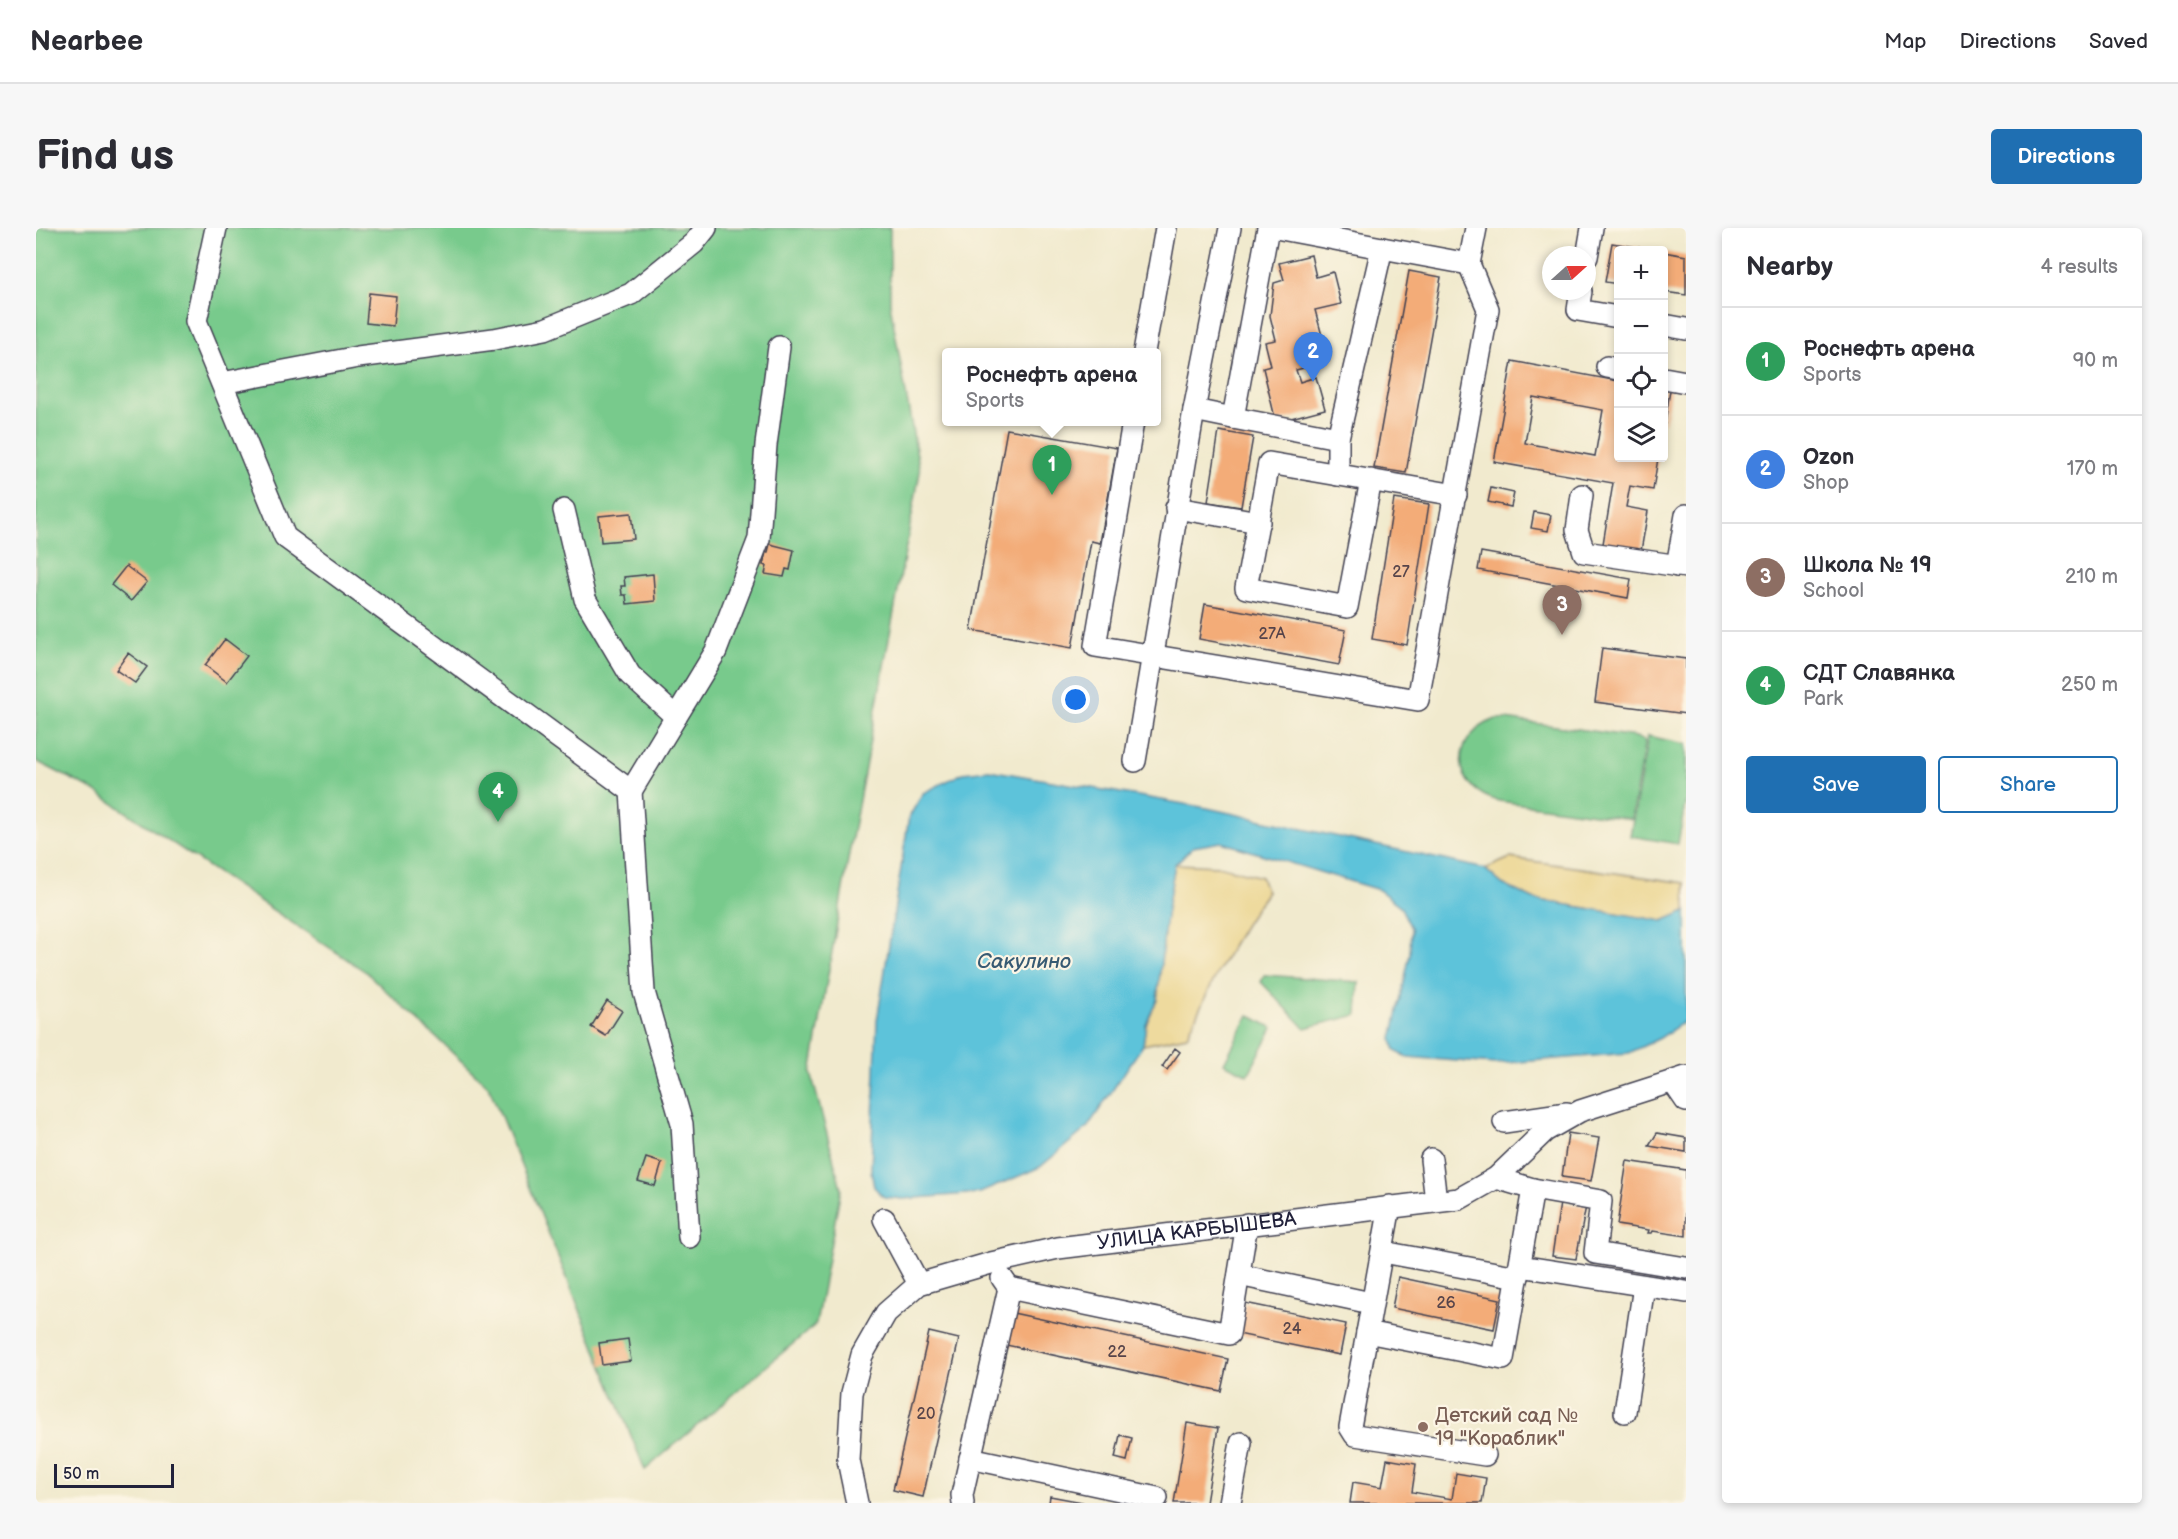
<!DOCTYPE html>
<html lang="en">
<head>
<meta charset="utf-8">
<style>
  :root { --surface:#fff; --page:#f7f7f7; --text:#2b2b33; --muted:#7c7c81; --line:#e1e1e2; --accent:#1f6fb2 }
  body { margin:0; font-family:"Balsamiq Sans",sans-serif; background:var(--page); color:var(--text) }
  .controls { position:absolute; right:18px; top:18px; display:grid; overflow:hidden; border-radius:6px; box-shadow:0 3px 9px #0003 }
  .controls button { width:54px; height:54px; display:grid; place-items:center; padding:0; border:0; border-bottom:2px solid var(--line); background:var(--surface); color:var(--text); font:30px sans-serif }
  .compass { position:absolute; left:1506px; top:18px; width:54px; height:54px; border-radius:50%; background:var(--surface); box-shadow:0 3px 9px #0003; rotate:69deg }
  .scale { position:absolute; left:18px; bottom:15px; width:120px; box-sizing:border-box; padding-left:6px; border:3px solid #22223b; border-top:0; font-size:16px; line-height:21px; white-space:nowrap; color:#22223b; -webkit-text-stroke:4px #fcf5e5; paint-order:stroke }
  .you { position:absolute; left:1040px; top:472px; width:21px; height:21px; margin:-15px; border:4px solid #fff; border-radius:50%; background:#1a73e8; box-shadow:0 0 0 9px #1a73e833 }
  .badge { display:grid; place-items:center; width:39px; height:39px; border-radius:50%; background:var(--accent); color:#fff; font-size:20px; font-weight:700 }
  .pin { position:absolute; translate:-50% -50px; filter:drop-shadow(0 2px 3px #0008) }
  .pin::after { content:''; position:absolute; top:32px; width:21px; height:18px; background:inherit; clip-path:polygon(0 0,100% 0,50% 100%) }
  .popup { position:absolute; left:906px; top:120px; width:219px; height:78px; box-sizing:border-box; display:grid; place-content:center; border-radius:6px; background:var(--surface); filter:drop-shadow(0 2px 4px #0005); font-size:20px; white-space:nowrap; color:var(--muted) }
  .popup b { font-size:22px; color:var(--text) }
  .popup::after { content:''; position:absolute; left:50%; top:100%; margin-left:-12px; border:12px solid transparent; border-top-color:var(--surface) }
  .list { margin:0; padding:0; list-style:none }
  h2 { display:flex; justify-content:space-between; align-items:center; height:78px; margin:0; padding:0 24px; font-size:26px }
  h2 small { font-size:20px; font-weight:400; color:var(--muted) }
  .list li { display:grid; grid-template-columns:39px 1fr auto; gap:18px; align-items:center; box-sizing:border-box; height:108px; padding:0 24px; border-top:2px solid var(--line) }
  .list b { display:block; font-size:22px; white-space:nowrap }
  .list p { margin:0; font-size:20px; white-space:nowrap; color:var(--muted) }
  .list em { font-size:20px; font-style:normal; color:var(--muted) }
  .actions { display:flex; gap:12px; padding:18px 24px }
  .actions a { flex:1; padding:14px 0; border:2px solid var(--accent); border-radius:6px; text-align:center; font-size:21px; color:var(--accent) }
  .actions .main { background:var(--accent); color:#fff }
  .icon { flex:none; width:33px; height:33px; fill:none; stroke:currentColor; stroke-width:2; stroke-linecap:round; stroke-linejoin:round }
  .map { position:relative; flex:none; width:1650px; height:1275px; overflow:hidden; border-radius:6px }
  header { display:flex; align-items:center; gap:36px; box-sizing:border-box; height:84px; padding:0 30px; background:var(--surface); border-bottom:2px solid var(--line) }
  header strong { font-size:28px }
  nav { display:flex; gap:33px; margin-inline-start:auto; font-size:21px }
  .intro { display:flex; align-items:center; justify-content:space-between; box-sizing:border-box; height:144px; padding:0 36px }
  h1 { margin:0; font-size:42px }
  .button { padding:15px 27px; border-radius:6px; background:var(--accent); color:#fff; font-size:21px; font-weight:700 }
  main { display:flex; gap:36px; padding:0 36px }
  aside { flex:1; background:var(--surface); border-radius:6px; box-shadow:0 3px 9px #0003 }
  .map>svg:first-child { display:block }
</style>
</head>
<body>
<header>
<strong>Nearbee</strong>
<nav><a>Map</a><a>Directions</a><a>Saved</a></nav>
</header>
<div class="intro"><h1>Find us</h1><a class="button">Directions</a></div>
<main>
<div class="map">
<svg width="1650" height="1275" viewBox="0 0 1650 1275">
  <rect width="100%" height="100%" fill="#fcf5e5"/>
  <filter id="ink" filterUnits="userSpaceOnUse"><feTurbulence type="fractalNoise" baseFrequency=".0167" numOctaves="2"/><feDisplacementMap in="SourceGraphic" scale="12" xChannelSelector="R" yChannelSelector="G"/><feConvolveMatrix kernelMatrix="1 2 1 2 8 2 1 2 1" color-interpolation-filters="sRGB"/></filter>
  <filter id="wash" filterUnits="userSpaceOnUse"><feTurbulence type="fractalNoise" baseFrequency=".008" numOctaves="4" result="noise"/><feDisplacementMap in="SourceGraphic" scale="24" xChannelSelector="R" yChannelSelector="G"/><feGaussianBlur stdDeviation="1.35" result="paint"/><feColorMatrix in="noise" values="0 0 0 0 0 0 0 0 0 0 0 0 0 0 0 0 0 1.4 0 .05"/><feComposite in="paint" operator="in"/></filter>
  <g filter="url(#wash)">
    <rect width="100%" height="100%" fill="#f1eace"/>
    <!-- green -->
    <path fill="#78ca8c" stroke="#4d7664" stroke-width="1.5" d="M 0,0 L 854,0 L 854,76 L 884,244 L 813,626 L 775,845 L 805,960 L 780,1096 L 609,1242 L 453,859 L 330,744 L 57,562 L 0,533 Z
      M 1460,491 L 1469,491 L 1600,509 L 1609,513 L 1595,591 L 1463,573 C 1414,561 1413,508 1460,491 Z
      M 1612,508 L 1650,516 L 1650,571 L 1642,616 L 1594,608 Z
      M 1229,747 L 1323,754 L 1321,787 L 1269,800 L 1225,754 Z
      M 1213,787 L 1237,800 L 1212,847 L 1188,835 Z"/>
    <!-- sand -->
    <path fill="#eeda9e" stroke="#887e6c" stroke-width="1.5" d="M 1474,630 L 1649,655 L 1650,683 L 1627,693 L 1497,671 L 1466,656 L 1449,641 Z
      M 1139,636 L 1182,638 L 1225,649 L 1231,664 C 1198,709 1174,758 1151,808 L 1107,817 L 1110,796 L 1121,772 L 1130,687 Z"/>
    <!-- water -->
    <path fill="#5dc3da" stroke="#40728a" stroke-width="1.5" d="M 953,542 L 1171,580 L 1449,641 L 1466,656 L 1497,671 L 1627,693 L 1650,683 L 1650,792 L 1624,810 L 1593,825 L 1459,836 L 1371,829 L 1359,823 L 1356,811 L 1374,726 L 1375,700 L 1364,678 L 1343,662 L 1185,614 L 1157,619 L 1139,636 L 1130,687 L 1121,772 L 1110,796 L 1107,817 L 1051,900 L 1004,939 L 944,965 L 867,971 L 848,969 L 838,959 L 835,943 L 841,793 L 873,589 L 887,565 L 927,545 Z"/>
    <g id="blocks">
      <!-- building -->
      <path fill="#f3ac78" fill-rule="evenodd" d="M 1576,15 L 1612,21 L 1582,22 L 1582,56 L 1569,54 Z
        M 1628,24 L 1650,28 L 1650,67 L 1628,64 Z
        M 1275,27 L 1280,49 L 1297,44 L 1305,76 L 1279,82 L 1293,133 L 1260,142 L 1264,154 L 1280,149 L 1289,181 L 1240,194 L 1227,140 L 1235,138 L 1229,114 L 1240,112 L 1234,88 L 1238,55 L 1248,52 L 1243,35 Z
        M 1373,43 L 1405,49 L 1370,245 L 1338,240 Z
        M 333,65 L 360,68 L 357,98 L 330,95 Z
        M 1476,133 L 1582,153 L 1582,230 L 1622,230 L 1617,262 L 1594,258 L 1590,279 L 1612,283 L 1605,323 L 1567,316 L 1577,255 L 1458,234 ZM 1497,169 L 1567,182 L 1559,228 L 1489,215 Z
        M 1628,161 L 1634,162 L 1629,195 L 1628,194 Z
        M 971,201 L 1081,220 L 1064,315 L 1055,313 L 1036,420 L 935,402 Z
        M 1183,203 L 1217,209 L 1205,279 L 1172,274 Z
        M 1455,260 L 1478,265 L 1475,279 L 1452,274 Z
        M 1358,271 L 1393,276 L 1371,417 L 1336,411 Z
        M 1498,284 L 1515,287 L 1512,303 L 1495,300 Z
        M 595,285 L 598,311 L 565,314 L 563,288 Z
        M 734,316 L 758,322 L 754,342 L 750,341 L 748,349 L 729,346 L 731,338 L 727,337 L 730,324 L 732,324 Z
        M 1445,324 L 1595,351 L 1592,370 L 1442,342 Z
        M 90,338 L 111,354 L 95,373 L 75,357 Z
        M 617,346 L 619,373 L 591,376 L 590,367 L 586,367 L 585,358 L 589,358 L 588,349 Z
        M 1169,376 L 1310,402 L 1303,437 L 1163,411 Z
        M 189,411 L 211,428 L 191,454 L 169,437 Z
        M 1566,420 L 1650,431 L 1650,486 L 1559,474 Z
        M 92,425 L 111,439 L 99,455 L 80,442 Z
        M 571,773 L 586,783 L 570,808 L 555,799 Z
        M 1139,820 L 1144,824 L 1131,842 L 1126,839 Z
        M 1532,905 L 1563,910 L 1555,953 L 1526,949 Z
        M 1621,905 L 1650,910 L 1650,924 L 1613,918 Z
        M 610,930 L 626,935 L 619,958 L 602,953 Z
        M 1591,933 L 1650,942 L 1650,1008 L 1617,1003 L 1616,1005 L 1612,1005 L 1613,1002 L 1581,997 Z
        M 1524,975 L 1550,978 L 1540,1031 L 1516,1028 Z
        M 1362,1049 L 1464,1071 L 1458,1101 L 1356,1080 Z
        M 1209,1075 L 1310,1096 L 1304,1127 L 1202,1106 Z
        M 977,1085 L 1192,1131 L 1185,1163 L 970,1117 Z
        M 893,1104 L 923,1111 L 887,1269 L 857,1262 Z
        M 592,1111 L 595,1133 L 566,1137 L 563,1115 Z
        M 1151,1195 L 1182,1200 L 1170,1275 L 1138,1275 Z
        M 1084,1207 L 1096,1210 L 1091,1233 L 1079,1230 Z
        M 1351,1231 L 1380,1236 L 1376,1264 L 1416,1271 L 1420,1245 L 1450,1250 L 1446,1275 L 1314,1275 L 1317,1254 L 1346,1259 Z
        M 1014,1268 L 1046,1274 L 1045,1275 L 1013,1275 Z"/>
    </g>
  </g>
  <g filter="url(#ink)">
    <use href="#blocks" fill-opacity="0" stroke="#414051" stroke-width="1.5"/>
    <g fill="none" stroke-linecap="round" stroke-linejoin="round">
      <defs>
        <g id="minor">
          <path d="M 180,0 L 160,93 L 249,309 L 595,563 L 608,764 L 646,896 L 653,1009"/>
          <path d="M 1232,0 L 1197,190 L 1302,210"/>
          <path d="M 1240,0 L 1346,20"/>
          <path d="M 1551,29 L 1556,0"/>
          <path d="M 1545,63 L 1542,82 L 1582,89"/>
          <path d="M 1628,97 L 1650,101"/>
          <path d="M 1108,124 L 1130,0"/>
          <path d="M 1571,139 L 1582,141"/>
          <path d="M 1628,150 L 1650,154"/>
          <path d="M 186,155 L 322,129 L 458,111 L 509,101 L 595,66 L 658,15 L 670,0"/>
          <path d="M 1158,182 L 1197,190"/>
          <path d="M 1097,194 L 1059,418 L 1382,472 L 1452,81 L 1433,36"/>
          <path d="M 1302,247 L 1302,210 L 1346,20 L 1433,36 L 1440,0"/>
          <path d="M 1335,252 L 1311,379 L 1210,360 L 1233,235 L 1420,267"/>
          <path d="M 1546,267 L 1541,302 L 1548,324 L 1650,339"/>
          <path d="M 1140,280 L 1223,294"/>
          <path d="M 528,282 L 549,371 L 594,447 L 640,489"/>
          <path d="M 1641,338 L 1650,287"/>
          <path d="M 1099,533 L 1158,182 L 1194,0"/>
          <path d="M 595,563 L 680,423 L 723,311 L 730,217 L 743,119"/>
          <path d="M 1637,854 L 1650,873"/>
          <path d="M 1468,894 L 1531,885"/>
          <path d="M 1395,931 L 1400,973"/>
          <path d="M 1497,961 L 1565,973 L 1559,1025 L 1650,1040"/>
          <path d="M 1354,978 L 1314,1199 L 1319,1207 L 1449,1227"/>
          <path d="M 848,991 L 883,1056"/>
          <path d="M 1347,1024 L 1482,1049"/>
          <path d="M 1484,1038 L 1650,1064"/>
          <path d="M 1203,1047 L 1335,1075"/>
          <path d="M 973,1060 L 1193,1106 L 1211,996"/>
          <path d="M 1331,1104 L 1467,1131 L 1497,961 L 1460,950"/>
          <path d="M 1589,1184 L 1608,1058"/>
          <path d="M 934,1230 L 1121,1270"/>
          <path id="s1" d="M 821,1275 L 812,1232 L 816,1165 L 826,1127 L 850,1085 L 883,1056 L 955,1035 L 1022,1020 L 1423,971 L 1460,950 L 1509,903 L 1544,883 L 1650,849"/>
          <path d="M 927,1275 L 926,1267 L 973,1060 L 966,1050"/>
          <path d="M 1194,1275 L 1205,1215"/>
        </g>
      </defs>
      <!-- minor casing -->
      <use href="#minor" stroke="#414051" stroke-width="24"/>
      <!-- minor -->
      <use href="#minor" stroke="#fff" stroke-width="21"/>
    </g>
  </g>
  <!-- markers -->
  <circle fill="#8d6e63" stroke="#fcf5e5" stroke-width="2" cx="1387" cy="1199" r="6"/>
  <g text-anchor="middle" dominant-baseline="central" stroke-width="4.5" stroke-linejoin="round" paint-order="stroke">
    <!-- number labels -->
    <g font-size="16" fill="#56444a">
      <text x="1365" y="344">27</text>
      <text x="1236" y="406">27А</text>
      <text x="1410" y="1075">26</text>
      <text x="1256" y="1101">24</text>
      <text x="1081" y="1124">22</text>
      <text x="890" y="1186">20</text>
    </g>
    <!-- street labels -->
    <g font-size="20" fill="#22223b" stroke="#fcf5e5">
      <text stroke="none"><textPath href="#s1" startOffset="526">УЛИЦА КАРБЫШЕВА</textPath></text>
    </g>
    <!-- education labels -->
    <g font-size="20" fill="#785e54" stroke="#fcf5e5" text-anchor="start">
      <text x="1399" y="1188">Детский сад №<tspan x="1399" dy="23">19 "Кораблик"</tspan></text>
    </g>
    <!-- water labels -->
    <g font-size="21" font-style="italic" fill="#375a73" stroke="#fcf5e5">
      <text x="988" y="733">Сакулино</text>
    </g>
  </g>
</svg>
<div class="controls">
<button>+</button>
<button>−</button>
<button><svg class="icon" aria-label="locate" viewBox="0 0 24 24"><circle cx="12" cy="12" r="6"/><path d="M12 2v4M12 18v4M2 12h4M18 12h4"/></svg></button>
<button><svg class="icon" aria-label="layers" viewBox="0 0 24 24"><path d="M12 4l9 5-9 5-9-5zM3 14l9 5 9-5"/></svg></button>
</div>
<svg class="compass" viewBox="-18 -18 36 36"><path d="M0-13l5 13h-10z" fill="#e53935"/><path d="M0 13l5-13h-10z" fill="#7c7c81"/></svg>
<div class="scale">50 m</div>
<div class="you"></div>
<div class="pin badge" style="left:1016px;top:267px;background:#2e9e5b">1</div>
<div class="popup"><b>Роснефть арена</b>Sports</div>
<div class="pin badge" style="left:1277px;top:154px;background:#3f7fe0">2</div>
<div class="pin badge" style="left:1526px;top:407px;background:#8d6e63">3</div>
<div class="pin badge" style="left:462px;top:594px;background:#2e9e5b">4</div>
</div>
<aside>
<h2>Nearby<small>4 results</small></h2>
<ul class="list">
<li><span class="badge" style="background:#2e9e5b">1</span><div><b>Роснефть арена</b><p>Sports</p></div><em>90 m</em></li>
<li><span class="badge" style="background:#3f7fe0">2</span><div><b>Ozon</b><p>Shop</p></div><em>170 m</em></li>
<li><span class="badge" style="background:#8d6e63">3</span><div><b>Школа № 19</b><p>School</p></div><em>210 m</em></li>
<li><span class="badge" style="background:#2e9e5b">4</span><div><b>СДТ Славянка</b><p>Park</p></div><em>250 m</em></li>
</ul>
<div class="actions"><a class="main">Save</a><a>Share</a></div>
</aside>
</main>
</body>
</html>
